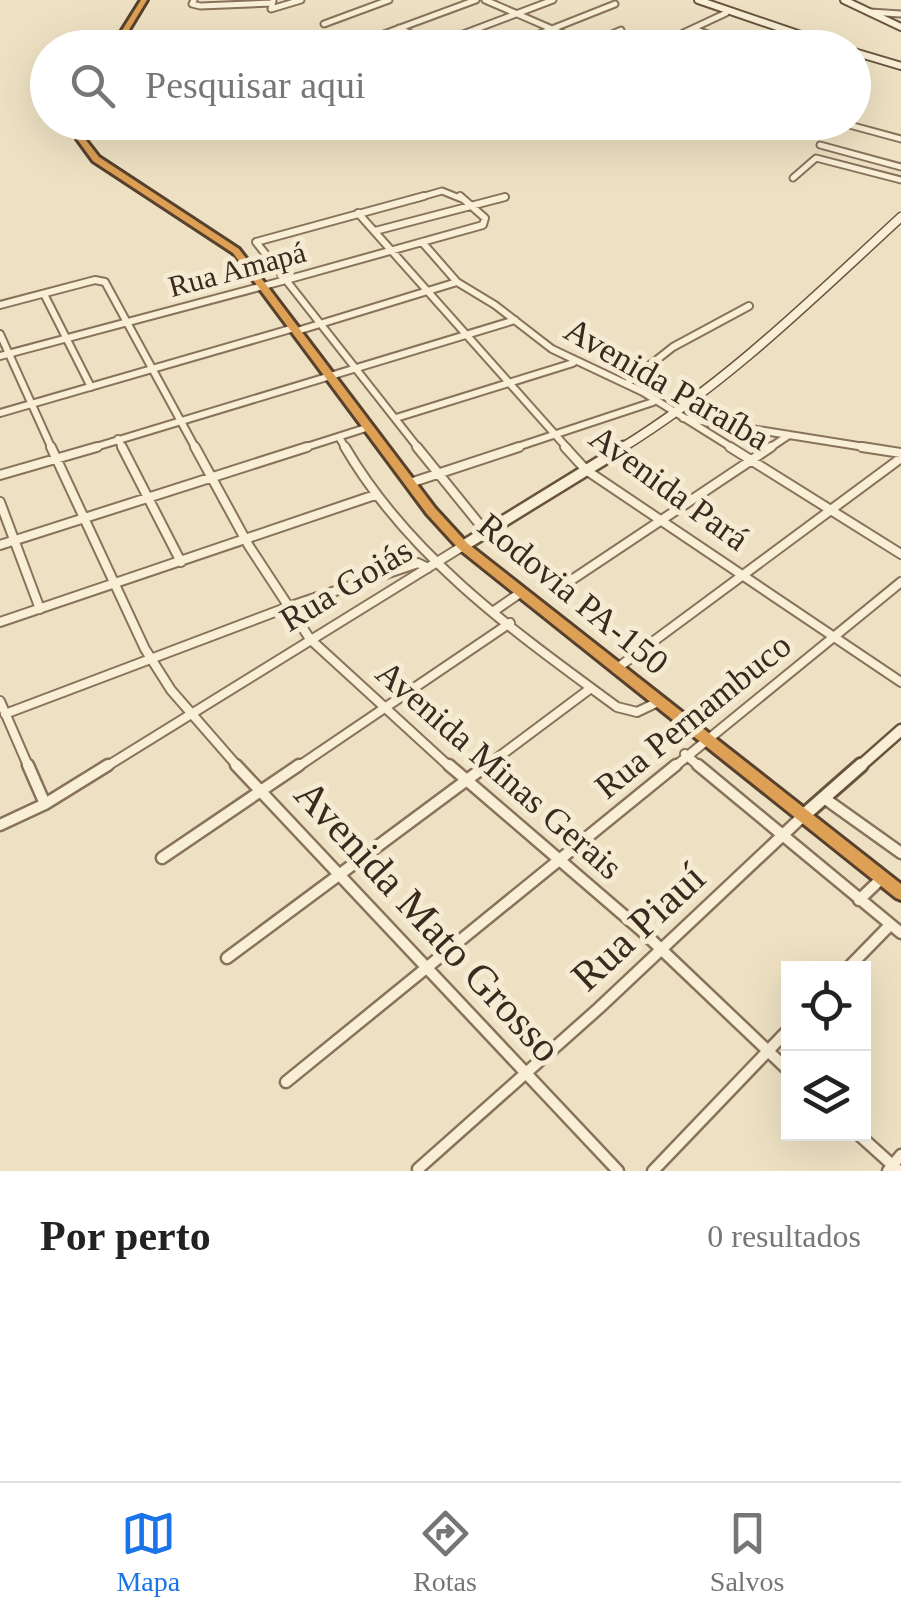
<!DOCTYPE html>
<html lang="pt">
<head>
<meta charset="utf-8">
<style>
  :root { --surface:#fff; --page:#f2f2f2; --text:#222; --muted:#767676; --line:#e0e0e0; --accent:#1a73e8 }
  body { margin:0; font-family:Georgia,serif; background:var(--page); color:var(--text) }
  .controls { position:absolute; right:30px; bottom:30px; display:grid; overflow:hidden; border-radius:0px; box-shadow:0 10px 40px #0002 }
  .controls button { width:90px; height:90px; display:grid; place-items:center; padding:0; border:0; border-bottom:2px solid var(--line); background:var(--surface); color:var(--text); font:50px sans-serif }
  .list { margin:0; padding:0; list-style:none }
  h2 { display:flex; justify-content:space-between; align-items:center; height:130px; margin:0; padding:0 40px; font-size:42px }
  h2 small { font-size:32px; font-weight:400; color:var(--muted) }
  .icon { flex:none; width:55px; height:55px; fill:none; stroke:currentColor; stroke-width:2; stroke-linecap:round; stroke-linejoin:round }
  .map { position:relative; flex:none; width:901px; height:1171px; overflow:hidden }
  .search { position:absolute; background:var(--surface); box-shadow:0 10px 40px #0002; left:30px; right:30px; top:30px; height:110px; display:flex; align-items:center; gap:25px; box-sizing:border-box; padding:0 35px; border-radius:55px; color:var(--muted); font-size:38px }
  .sheet { height:310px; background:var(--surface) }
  nav { display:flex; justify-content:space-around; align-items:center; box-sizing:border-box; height:140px; border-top:2px solid var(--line); background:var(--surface); font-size:28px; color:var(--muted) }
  nav a { display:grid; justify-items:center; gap:5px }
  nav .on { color:var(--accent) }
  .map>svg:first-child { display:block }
</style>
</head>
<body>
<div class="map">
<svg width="901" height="1171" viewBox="0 0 901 1171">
  <rect width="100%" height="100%" fill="#eee1c3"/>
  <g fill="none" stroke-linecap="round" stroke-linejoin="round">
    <defs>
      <path id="street-far3" d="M 194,0 L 192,4 L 200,6 L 272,3
        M 485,0 L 596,48
        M 273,1 L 271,9 L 301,0
        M 870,12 L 901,14
        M 324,24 L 389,0
        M 399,28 L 436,46
        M 694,29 L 721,39 L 708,48
        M 346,48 L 476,0
        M 426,48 L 553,0
        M 504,48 L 615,4
        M 580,48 L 621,30
        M 651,48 L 726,13
        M 794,48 L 807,41
        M 854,62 L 862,58
        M 842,123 L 901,139
        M 709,129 L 723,122
        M 820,145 L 901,167
        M 793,178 L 816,158 L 901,180
        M 414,199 L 442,191 L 462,199
        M 499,199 L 505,197"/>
      <path id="street-far2" d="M 358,213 L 568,449
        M 375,231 L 505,197
        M 422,242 L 457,282 L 495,305 L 552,349 L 643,392 L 734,449
        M 286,280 L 419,449
        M 286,280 L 256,242 L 424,196
        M 286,280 L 483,225 L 485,218 L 460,196
        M 44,294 L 91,387
        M 0,305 L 95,280 L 105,282 L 196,449
        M 297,331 L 457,282
        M 0,334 L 52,449
        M 0,356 L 286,280
        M 626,384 L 673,347 L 749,306
        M 0,413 L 294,328
        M 396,418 L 573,363
        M 683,418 L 877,449
        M 339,437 L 346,449
        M 118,439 L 123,449
        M 89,449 L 515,320
        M 300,449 L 369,427
        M 511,449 L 653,402
        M 768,449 L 789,435"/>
      <path id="street-far1" d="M 51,447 L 145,649 L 171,690 L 239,768
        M 122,447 L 181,562
        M 195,447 L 249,546 L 310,639 L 451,768
        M 345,447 C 410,558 515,632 617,707 L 637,712 L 658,702
        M 417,447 L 485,531
        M 565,447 L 586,470 L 901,682
        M 730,447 L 901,554
        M 862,447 L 901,453
        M 0,475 L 97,447
        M 410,483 L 519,447
        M 0,502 L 40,609
        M 0,545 L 307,447
        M 567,583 L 771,447
        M 494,611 L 520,593
        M 0,622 L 375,495
        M 616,669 L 901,458
        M 0,701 L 29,768
        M 5,714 L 288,607 L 418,563 L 428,568
        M 685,754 L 701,768
        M 104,768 L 463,546
        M 296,768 L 510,623
        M 484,768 L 591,688
        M 673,768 L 901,582"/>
      <path id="street" d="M 28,765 L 45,804
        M 236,765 L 618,1171
        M 449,765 L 641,930 L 788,1070
        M 698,765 L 901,933
        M 824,798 L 901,853
        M 0,825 L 45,804 L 108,765
        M 162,858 L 299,765
        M 859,900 L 882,878
        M 227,958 L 487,765
        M 848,968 L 890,925
        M 286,1082 L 676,765
        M 858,1134 L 899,1171
        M 418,1169 L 599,1008 L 803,816
        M 653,1171 L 788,1030
        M 888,1171 L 901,1155"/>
      <path id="secondary-far3" d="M 698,0 L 839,48
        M 844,0 L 901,27
        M 854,52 L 901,66"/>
      <path id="secondary-far2" d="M 620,449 C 726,384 810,301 901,217"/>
      <path id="secondary-far1" d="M 463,546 L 624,447
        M 858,768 L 901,730"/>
      <path id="secondary" d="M 803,816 L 861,765"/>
      <path id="highway" d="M 141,0 L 147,0 L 118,48 L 111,48 Z
        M 75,122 L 83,122 L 85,139 L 99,157 L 239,249 L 435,508 L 467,543 L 901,884 L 901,900 L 896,898 L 459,549 L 427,514 L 233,253 L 93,161 L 77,139 Z"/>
    </defs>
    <!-- street-far3 casing -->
    <use href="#street-far3" stroke="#88725a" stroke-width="9"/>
    <!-- street-far2 casing -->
    <use href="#street-far2" stroke="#88725a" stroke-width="10"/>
    <!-- street-far1 casing -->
    <use href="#street-far1" stroke="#88725a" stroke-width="12"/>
    <!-- street casing -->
    <use href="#street" stroke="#88725a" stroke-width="15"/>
    <!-- secondary-far3 casing -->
    <use href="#secondary-far3" stroke="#6a533d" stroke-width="10"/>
    <!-- secondary-far2 casing -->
    <use href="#secondary-far2" stroke="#6a533d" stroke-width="11"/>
    <!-- secondary-far1 casing -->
    <use href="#secondary-far1" stroke="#6a533d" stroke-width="15"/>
    <!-- secondary casing -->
    <use href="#secondary" stroke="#6a533d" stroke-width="18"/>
    <!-- highway casing -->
    <use href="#highway" stroke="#56402e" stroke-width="6"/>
    <!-- street-far3 -->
    <use href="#street-far3" stroke="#f9eed6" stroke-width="5"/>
    <!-- street-far2 -->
    <use href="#street-far2" stroke="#f9eed6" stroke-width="6"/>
    <!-- street-far1 -->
    <use href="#street-far1" stroke="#f9eed6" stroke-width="8"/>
    <!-- street -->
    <use href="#street" stroke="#f9eed6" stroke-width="10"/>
    <!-- secondary-far3 -->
    <use href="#secondary-far3" stroke="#f9eed6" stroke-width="6"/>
    <!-- secondary-far2 -->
    <use href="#secondary-far2" stroke="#f9eed6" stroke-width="8"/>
    <!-- secondary-far1 -->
    <use href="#secondary-far1" stroke="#f9eed6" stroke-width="10"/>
    <!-- secondary -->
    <use href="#secondary" stroke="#f9eed6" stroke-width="12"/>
    <!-- highway -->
    <use href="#highway" fill="#dda054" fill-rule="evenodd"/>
  </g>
  <g text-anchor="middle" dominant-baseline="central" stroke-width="10" stroke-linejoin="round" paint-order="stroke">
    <!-- far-street labels -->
    <g font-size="30" fill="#382a1e" stroke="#f5ebd3">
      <text transform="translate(237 269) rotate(-15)">Rua Amapá</text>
    </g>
    <!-- street labels -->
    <g font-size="35" fill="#382a1e" stroke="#f5ebd3">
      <text transform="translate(667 384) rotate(30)">Avenida Paraíba</text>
      <text transform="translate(669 488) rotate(36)">Avenida Pará</text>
      <text transform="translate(346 585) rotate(-31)">Rua Goiás</text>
      <text transform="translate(573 594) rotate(39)">Rodovia PA-150</text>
      <text transform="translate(693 716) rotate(-39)">Rua Pernambuco</text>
      <text transform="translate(499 770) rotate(41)">Avenida Minas Gerais</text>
    </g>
    <!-- near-street labels -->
    <g font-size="42" fill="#382a1e" stroke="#f5ebd3">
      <text transform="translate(428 921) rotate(47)">Avenida Mato Grosso</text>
      <text transform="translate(638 927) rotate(-43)">Rua Piauí</text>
    </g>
  </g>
</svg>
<div class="controls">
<button><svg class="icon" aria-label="locate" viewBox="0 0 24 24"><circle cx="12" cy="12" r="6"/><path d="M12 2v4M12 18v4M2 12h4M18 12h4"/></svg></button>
<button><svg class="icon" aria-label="layers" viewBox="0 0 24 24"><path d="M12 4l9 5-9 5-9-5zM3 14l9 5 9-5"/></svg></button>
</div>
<div class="search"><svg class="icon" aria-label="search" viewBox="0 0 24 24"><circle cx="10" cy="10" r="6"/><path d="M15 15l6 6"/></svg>Pesquisar aqui</div>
</div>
<section class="sheet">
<h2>Por perto<small>0 resultados</small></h2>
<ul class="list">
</ul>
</section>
<nav>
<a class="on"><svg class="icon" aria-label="map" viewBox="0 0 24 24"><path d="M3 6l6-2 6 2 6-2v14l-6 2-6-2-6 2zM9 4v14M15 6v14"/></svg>Mapa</a>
<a><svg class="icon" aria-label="directions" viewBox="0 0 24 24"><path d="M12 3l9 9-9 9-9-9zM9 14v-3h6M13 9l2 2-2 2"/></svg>Rotas</a>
<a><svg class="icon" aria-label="saved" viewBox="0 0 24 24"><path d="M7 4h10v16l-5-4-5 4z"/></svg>Salvos</a>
</nav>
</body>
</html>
